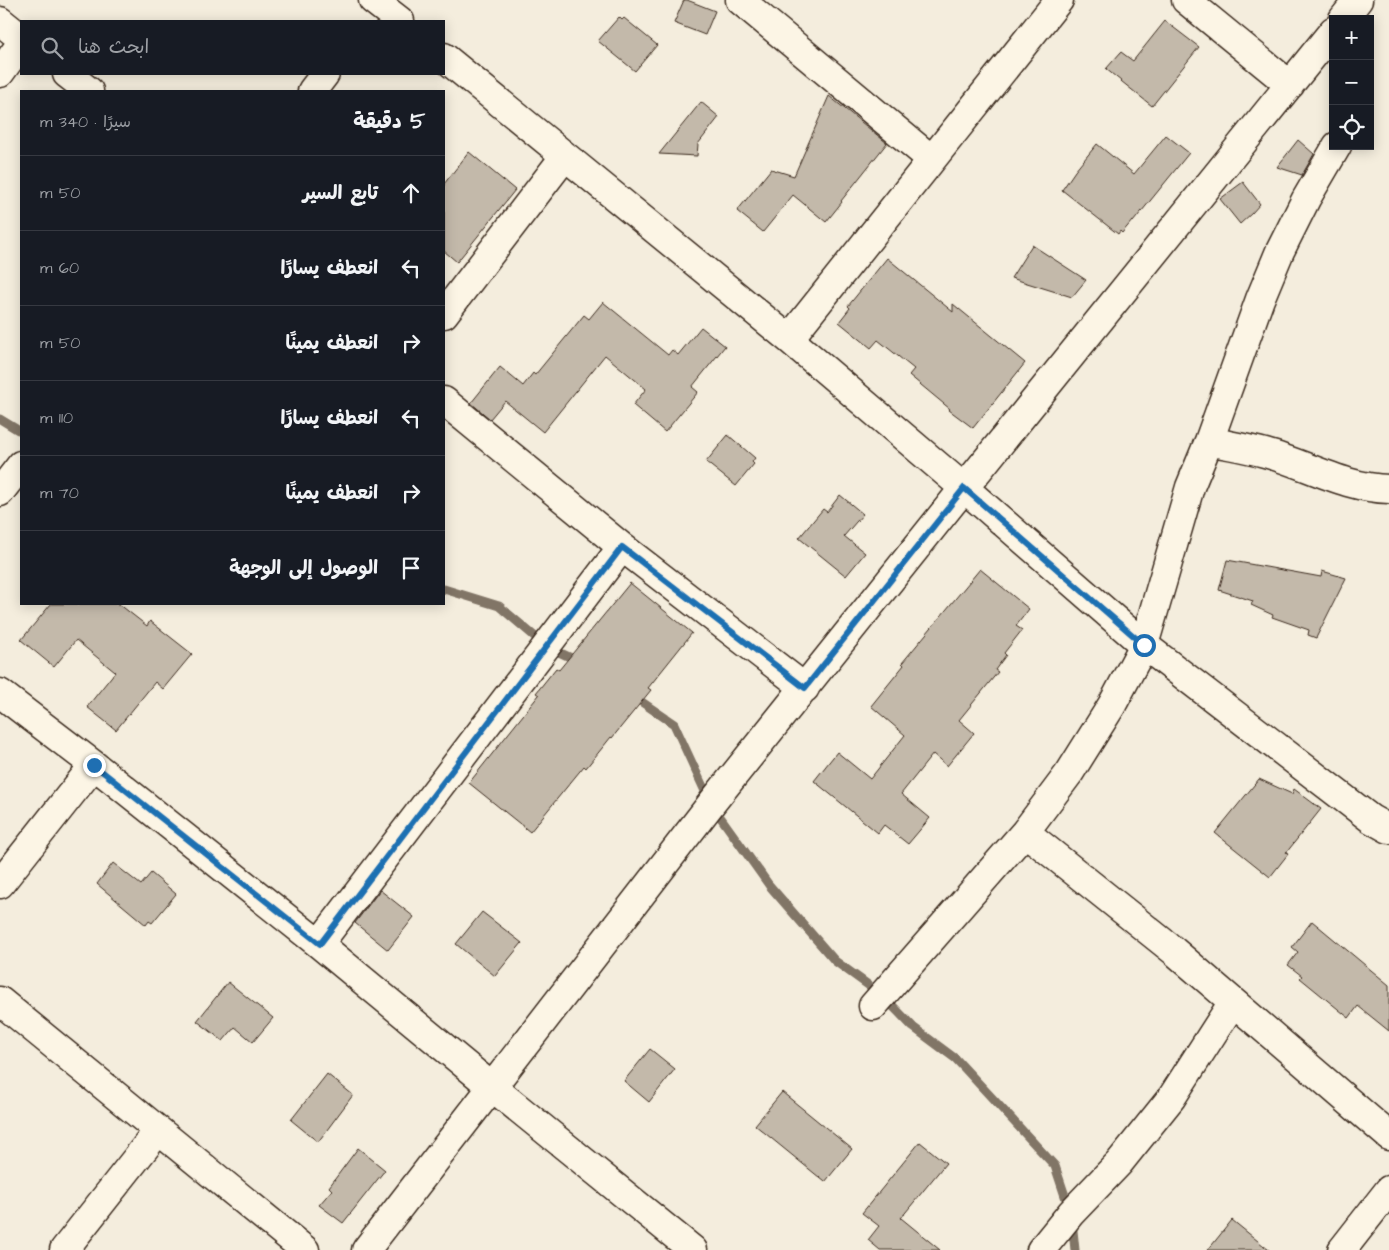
<!DOCTYPE html>
<html lang="ar">
<head>
<meta charset="utf-8">
<style>
  :root { --surface:#171b24; --page:#242831; --text:#f1f3f6; --muted:#9ea1a6; --line:#363941 }
  body { margin:0; font-family:"Architects Daughter","Playpen Sans Arabic",sans-serif; background:var(--page); color:var(--text); direction:rtl }
  .controls { position:absolute; right:15px; top:15px; display:grid; overflow:hidden; border-radius:0px; box-shadow:0 2px 12px #0003 }
  .controls button { width:45px; height:45px; display:grid; place-items:center; padding:0; border:0; border-bottom:1px solid var(--line); background:var(--surface); color:var(--text); font:25px sans-serif }
  .stop { position:absolute; width:15px; height:15px; margin:-11px; border:4px solid #1f6fb2; border-radius:50%; background:#fff }
  .stop.end { background:#1f6fb2; border-color:#fff; box-shadow:0 1px 5px #0008 }
  .list { margin:0; padding:0; list-style:none }
  h2 { display:flex; justify-content:space-between; align-items:center; height:65px; margin:0; padding:0 20px; font-size:21px }
  h2 small { font-size:16px; font-weight:400; color:var(--muted) }
  .list li { display:grid; grid-template-columns:32px 1fr auto; gap:15px; align-items:center; box-sizing:border-box; height:75px; padding:0 20px; border-top:1px solid var(--line) }
  .list b { display:block; font-size:19px; white-space:nowrap }
  .list em { font-size:16px; font-style:normal; color:var(--muted) }
  .icon { flex:none; width:28px; height:28px; fill:none; stroke:currentColor; stroke-width:2; stroke-linecap:round; stroke-linejoin:round }
  .map { position:relative; flex:none; width:1389px; height:1250px; overflow:hidden; direction:ltr }
  .search { position:absolute; background:var(--surface); box-shadow:0 2px 12px #0003; left:20px; top:20px; width:425px; height:55px; display:flex; align-items:center; gap:12px; box-sizing:border-box; padding:0 18px; border-radius:0px; color:var(--muted); font-size:19px }
  .panel { position:absolute; background:var(--surface); box-shadow:0 2px 12px #0003; left:20px; top:90px; width:425px; height:515px; border-radius:0px; direction:rtl }
  .map>svg:first-child { display:block }
</style>
</head>
<body>
<div class="map">
<svg width="1389" height="1250" viewBox="0 0 1389 1250">
  <rect width="100%" height="100%" fill="#f4eddd"/>
  <filter id="ink" filterUnits="userSpaceOnUse"><feTurbulence type="fractalNoise" baseFrequency=".02" numOctaves="2"/><feDisplacementMap in="SourceGraphic" scale="10" xChannelSelector="R" yChannelSelector="G"/><feConvolveMatrix kernelMatrix="1 2 1 2 8 2 1 2 1" color-interpolation-filters="sRGB"/></filter>
  <g filter="url(#ink)">
    <g fill="none" stroke-linecap="round" stroke-linejoin="round">
      <!-- stream -->
      <path stroke="#817466" stroke-width="9" d="M 0,419 L 18,430
        M 444,589 L 499,606 L 546,646 L 580,662
        M 633,696 L 674,724 L 711,804 L 769,885 L 835,961 L 882,995 L 913,1027 L 956,1059 L 1055,1166 L 1069,1208
        M 1072,1221 L 1075,1250"/>
    </g>
    <!-- building -->
    <path fill="#c3b9aa" stroke="#3b2a1e" d="M 684,0 L 687,0 L 715,11 L 705,35 L 674,23 Z
      M 619,17 L 622,20 L 624,18 L 657,45 L 635,71 L 598,41 Z
      M 1165,21 L 1199,47 L 1152,106 L 1106,69 L 1121,52 L 1133,61 Z
      M 829,96 L 887,143 L 841,201 L 842,202 L 826,222 L 793,195 L 763,232 L 737,211 L 771,169 L 794,176 Z
      M 701,102 L 719,117 L 698,144 L 697,156 L 659,154 Z
      M 1166,135 L 1189,153 L 1133,222 L 1132,221 L 1122,233 L 1120,231 L 1118,234 L 1062,190 L 1075,171 L 1097,144 L 1134,174 Z
      M 1298,140 L 1314,154 L 1302,175 L 1277,167 Z
      M 469,152 L 515,190 L 457,262 L 444,251 L 444,184 Z
      M 1243,182 L 1260,204 L 1252,213 L 1240,224 L 1220,199 Z
      M 1032,245 L 1086,280 L 1072,297 L 1011,278 Z
      M 887,258 L 953,312 L 953,304 L 1025,363 L 973,428 L 949,410 L 950,409 L 909,375 L 914,369 L 878,340 L 871,348 L 839,322 L 850,308 L 848,306 Z
      M 603,302 L 668,355 L 672,350 L 678,355 L 701,327 L 725,346 L 692,387 L 698,392 L 665,432 L 633,405 L 646,389 L 605,355 L 543,432 L 505,401 L 490,419 L 471,403 L 500,367 L 523,386 L 533,373 L 535,375 L 584,315 L 589,319 Z
      M 728,435 L 755,458 L 752,462 L 754,464 L 736,486 L 706,462 Z
      M 840,495 L 863,514 L 844,536 L 865,553 L 846,576 L 799,538 L 823,509 L 827,512 Z
      M 1227,560 L 1321,577 L 1322,571 L 1346,578 L 1316,638 L 1308,635 L 1309,630 L 1272,617 L 1273,615 L 1251,605 L 1253,601 L 1219,590 Z
      M 980,569 L 1029,609 L 1016,626 L 1022,630 L 1004,653 L 1006,655 L 995,670 L 998,672 L 959,720 L 974,733 L 947,766 L 933,754 L 901,794 L 930,818 L 908,844 L 884,825 L 878,833 L 814,781 L 837,752 L 870,779 L 905,735 L 871,706 L 904,665 L 902,663 Z
      M 630,583 L 692,633 L 648,688 L 651,690 L 612,738 L 611,737 L 586,768 L 584,766 L 530,832 L 469,783 L 539,695 L 536,693 L 556,668 L 559,670 Z
      M 51,604 L 119,604 L 147,626 L 150,621 L 192,654 L 163,689 L 155,682 L 116,730 L 87,707 L 115,672 L 76,640 L 54,667 L 21,640 Z
      M 1259,779 L 1292,794 L 1294,789 L 1321,809 L 1286,853 L 1288,854 L 1270,877 L 1215,833 Z
      M 113,863 L 141,885 L 151,873 L 176,894 L 152,923 L 149,921 L 146,925 L 97,884 Z
      M 380,890 L 414,917 L 388,950 L 355,923 Z
      M 482,912 L 522,943 L 495,976 L 456,944 Z
      M 1312,921 L 1389,985 L 1389,1031 L 1358,1006 L 1349,1018 L 1300,978 L 1302,976 L 1288,965 L 1298,952 L 1292,947 Z
      M 228,982 L 273,1018 L 253,1042 L 235,1027 L 223,1041 L 197,1021 Z
      M 650,1049 L 675,1069 L 649,1102 L 624,1081 Z
      M 327,1074 L 353,1095 L 318,1142 L 291,1120 Z
      M 782,1092 L 852,1149 L 825,1182 L 755,1125 Z
      M 920,1142 L 946,1163 L 901,1218 L 940,1250 L 880,1250 L 868,1240 L 879,1226 L 862,1213 Z
      M 358,1148 L 385,1170 L 343,1223 L 319,1205 L 332,1190 L 329,1187 Z
      M 1232,1220 L 1269,1250 L 1208,1250 Z"/>
    <g fill="none" stroke-linecap="round" stroke-linejoin="round">
      <defs>
        <path id="minor" d="M 373,0 L 400,21
          M 740,0 L 931,159
          M 1186,0 L 1290,85
          M 1343,19 L 1358,0
          M 0,21 L 21,38
          M 444,57 L 789,339 L 964,488 L 1333,31
          M 0,73 L 21,44
          M 67,74 L 89,91
          M 312,91 L 325,74
          M 444,314 L 565,156
          M 789,339 L 1059,0
          M 444,401 L 622,547 L 805,688
          M 1209,441 C 1227,445 1247,448 1265,453 C 1306,464 1345,488 1389,489
          M 0,492 L 21,465
          M 0,693 L 94,765 L 319,944 L 492,1087 L 366,1250
          M 1025,832 L 1174,951 L 1389,1136
          M 0,884 L 94,765
          M 319,944 L 622,547
          M 0,1001 L 305,1250
          M 873,1006 L 1025,832 L 1070,772 L 1112,705 L 1144,645 L 1190,487 L 1209,441 L 1260,299 L 1280,251 L 1306,199 L 1337,146
          M 64,1250 L 158,1131
          M 693,1250 L 492,1087 L 711,804 L 964,488 L 1144,645 L 1371,819 L 1389,829
          M 1041,1250 L 1071,1213 L 1119,1163 L 1172,1097 L 1233,1002
          M 1342,1250 L 1389,1190"/>
      </defs>
      <!-- minor casing -->
      <use href="#minor" stroke="#3b2a1e" stroke-width="31"/>
      <!-- minor -->
      <use href="#minor" stroke="#fcf5e5" stroke-width="28"/>
    </g>
  </g>
  <g fill="none" stroke-linecap="round" stroke-linejoin="round" filter="url(#ink)">
    <!-- route -->
    <path stroke="#1f6fb2" stroke-width="6" d="M 94,765 L 320,944 L 622,547 L 805,688 L 964,488 L 1144,645"/>
  </g>
</svg>
<div class="controls">
<button>+</button>
<button>−</button>
<button><svg class="icon" aria-label="locate" viewBox="0 0 24 24"><circle cx="12" cy="12" r="6"/><path d="M12 2v4M12 18v4M2 12h4M18 12h4"/></svg></button>
</div>
<div class="stop" style="left:1144px;top:645px"></div>
<div class="stop end" style="left:94px;top:765px"></div>
<div class="search"><svg class="icon" aria-label="search" viewBox="0 0 24 24"><circle cx="10" cy="10" r="6"/><path d="M15 15l6 6"/></svg>ابحث هنا</div>
<section class="panel">
<h2>5 دقيقة<small>سيرًا · 340 m</small></h2>
<ul class="list">
<li><svg class="icon" aria-label="ahead" viewBox="0 0 24 24"><path d="M12 20V5M6 11l6-6 6 6"/></svg><div><b>تابع السير</b></div><em>50 m</em></li>
<li><svg class="icon" aria-label="left" viewBox="0 0 24 24"><path d="M17 20v-9H6M10 6l-5 5 5 5"/></svg><div><b>انعطف يسارًا</b></div><em>60 m</em></li>
<li><svg class="icon" aria-label="right" viewBox="0 0 24 24"><path d="M7 20v-9h11M14 6l5 5-5 5"/></svg><div><b>انعطف يمينًا</b></div><em>50 m</em></li>
<li><svg class="icon" aria-label="left" viewBox="0 0 24 24"><path d="M17 20v-9H6M10 6l-5 5 5 5"/></svg><div><b>انعطف يسارًا</b></div><em>110 m</em></li>
<li><svg class="icon" aria-label="right" viewBox="0 0 24 24"><path d="M7 20v-9h11M14 6l5 5-5 5"/></svg><div><b>انعطف يمينًا</b></div><em>70 m</em></li>
<li><svg class="icon" aria-label="arrive" viewBox="0 0 24 24"><path d="M6 21V4h12l-3 4 3 4H6"/></svg><div><b>الوصول إلى الوجهة</b></div></li>
</ul>
</section>
</div>
</body>
</html>
